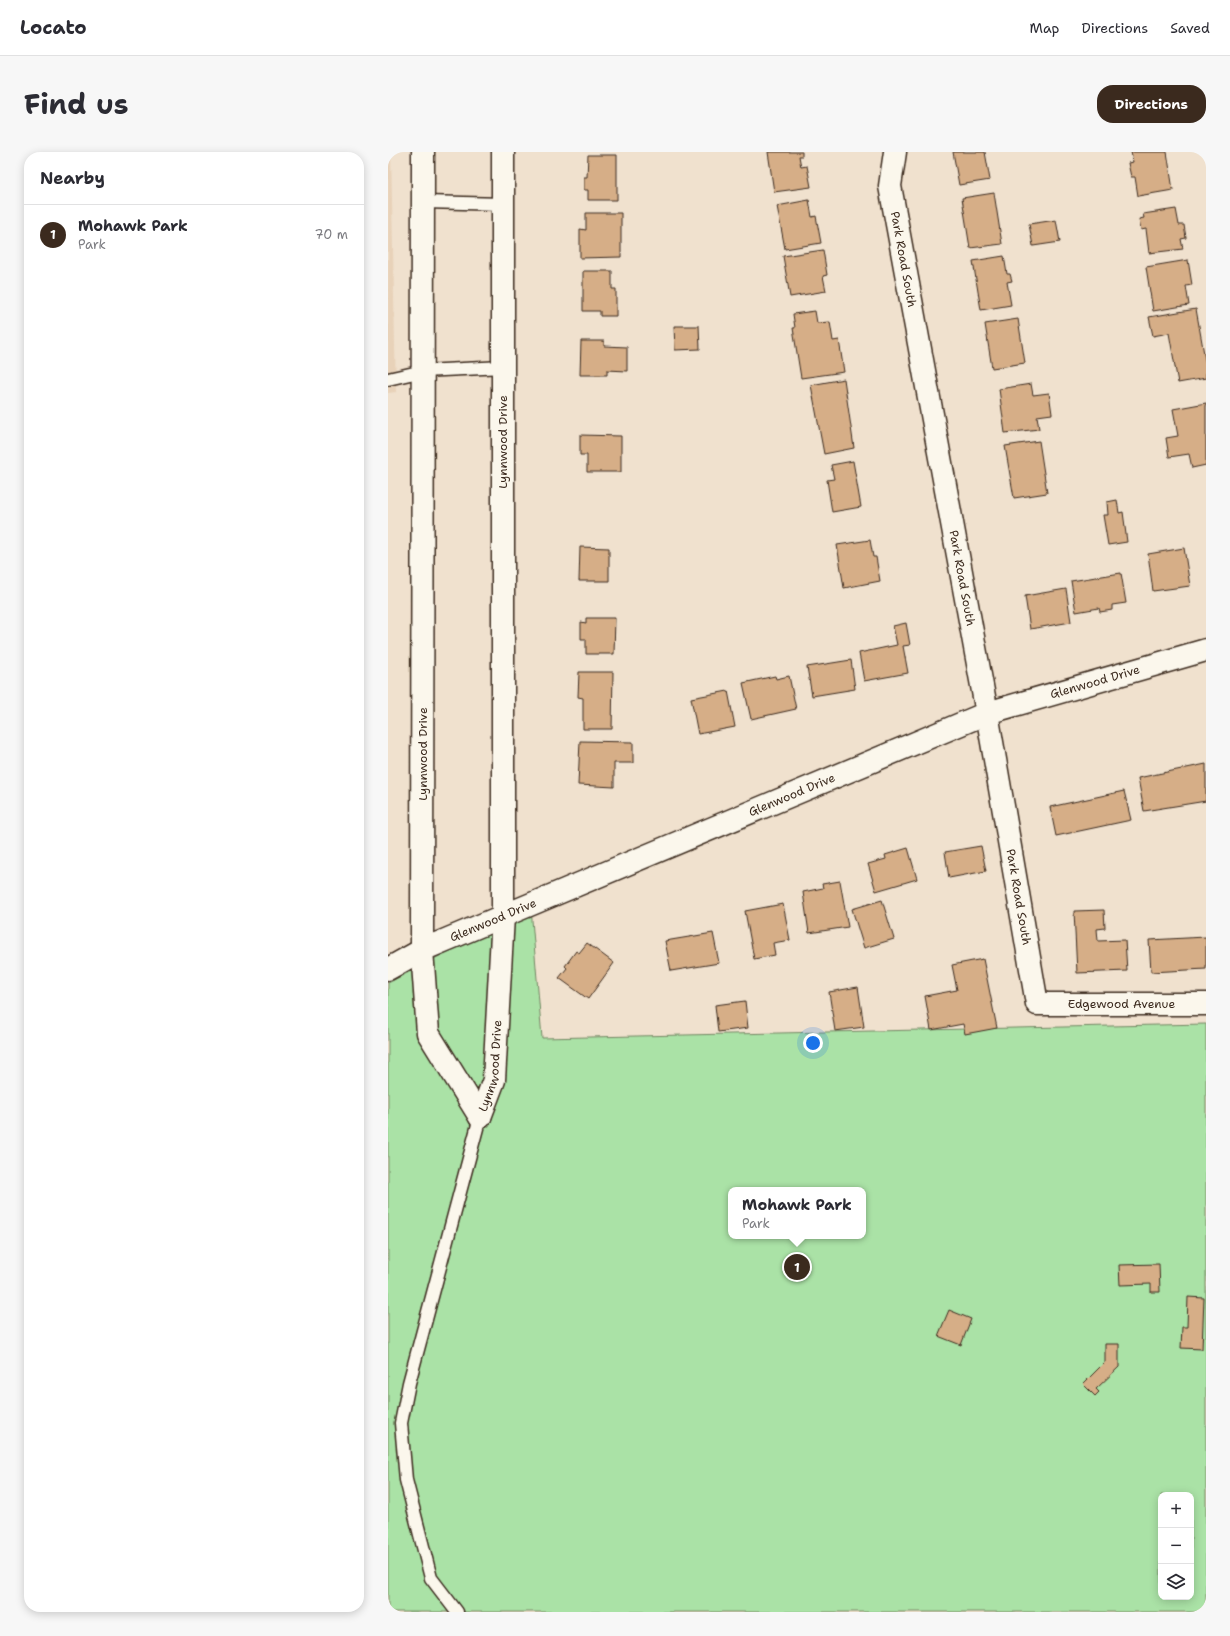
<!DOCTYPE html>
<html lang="en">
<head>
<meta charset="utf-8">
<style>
  :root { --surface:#fff; --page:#f7f7f7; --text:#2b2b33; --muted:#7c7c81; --line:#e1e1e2; --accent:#3b2a1e }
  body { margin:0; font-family:"Shantell Sans",sans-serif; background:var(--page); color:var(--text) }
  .controls { position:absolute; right:12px; bottom:12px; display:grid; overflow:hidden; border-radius:8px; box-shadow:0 2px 10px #0003 }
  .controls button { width:36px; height:36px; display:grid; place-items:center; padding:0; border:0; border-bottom:1px solid var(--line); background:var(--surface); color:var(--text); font:20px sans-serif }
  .you { position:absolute; left:425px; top:891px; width:14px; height:14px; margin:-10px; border:3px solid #fff; border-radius:50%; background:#1a73e8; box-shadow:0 0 0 6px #1a73e833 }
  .badge { display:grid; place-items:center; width:26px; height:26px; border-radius:50%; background:var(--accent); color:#fff; font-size:13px; font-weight:700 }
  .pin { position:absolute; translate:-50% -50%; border:2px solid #fff; box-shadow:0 1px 4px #0006 }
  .popup { position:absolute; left:340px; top:1035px; width:138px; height:52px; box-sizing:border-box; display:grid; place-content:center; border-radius:8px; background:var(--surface); filter:drop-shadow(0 1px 3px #0005); font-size:13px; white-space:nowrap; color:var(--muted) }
  .popup b { font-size:15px; color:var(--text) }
  .popup::after { content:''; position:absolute; left:50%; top:100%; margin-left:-8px; border:8px solid transparent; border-top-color:var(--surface) }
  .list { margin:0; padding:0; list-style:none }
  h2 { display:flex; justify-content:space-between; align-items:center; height:52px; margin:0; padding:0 16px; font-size:17px }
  h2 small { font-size:13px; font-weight:400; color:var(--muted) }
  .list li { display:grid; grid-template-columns:26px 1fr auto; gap:12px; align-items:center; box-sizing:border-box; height:60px; padding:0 16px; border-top:1px solid var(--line) }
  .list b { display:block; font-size:15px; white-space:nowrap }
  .list p { margin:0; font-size:13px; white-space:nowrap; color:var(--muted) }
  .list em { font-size:13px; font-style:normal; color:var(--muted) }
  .icon { flex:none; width:22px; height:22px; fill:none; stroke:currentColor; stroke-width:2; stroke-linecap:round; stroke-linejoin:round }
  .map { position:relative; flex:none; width:818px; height:1460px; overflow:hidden; border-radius:16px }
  header { display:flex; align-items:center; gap:24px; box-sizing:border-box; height:56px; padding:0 20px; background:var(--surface); border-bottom:1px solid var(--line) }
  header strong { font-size:19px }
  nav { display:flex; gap:22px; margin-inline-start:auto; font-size:14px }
  .intro { display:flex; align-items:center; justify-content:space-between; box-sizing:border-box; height:96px; padding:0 24px }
  h1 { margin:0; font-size:28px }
  .button { padding:10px 18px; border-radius:16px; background:var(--accent); color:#fff; font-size:14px; font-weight:700 }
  main { display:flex; gap:24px; padding:0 24px }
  aside { flex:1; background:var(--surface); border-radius:16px; box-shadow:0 2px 10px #0003 }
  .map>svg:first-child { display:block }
</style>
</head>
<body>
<header>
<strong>Locato</strong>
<nav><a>Map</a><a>Directions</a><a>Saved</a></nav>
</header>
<div class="intro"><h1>Find us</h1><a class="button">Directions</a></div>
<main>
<aside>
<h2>Nearby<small></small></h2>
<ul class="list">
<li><span class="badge">1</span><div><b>Mohawk Park</b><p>Park</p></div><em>70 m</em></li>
</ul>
</aside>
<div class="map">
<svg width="818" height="1460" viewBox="0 0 818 1460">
  <rect width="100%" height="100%" fill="#f0e1ce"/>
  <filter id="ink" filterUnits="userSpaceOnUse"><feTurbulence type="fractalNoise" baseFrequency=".025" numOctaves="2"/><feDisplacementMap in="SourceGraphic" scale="8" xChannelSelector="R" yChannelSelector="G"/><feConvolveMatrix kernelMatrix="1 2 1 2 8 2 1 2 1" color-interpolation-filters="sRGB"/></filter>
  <g filter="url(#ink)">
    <!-- built -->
    <path fill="#e8d2b9" d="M 0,0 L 3,0 L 8,240 L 0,241 Z"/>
    <!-- green -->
    <path fill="#aae2a6" stroke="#728662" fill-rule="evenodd" d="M 143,756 L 154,886 L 818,872 L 818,1460 L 0,1460 L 0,831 ZM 343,1038 L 475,1038 L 475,1084 L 343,1084 ZM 773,1343 L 803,1343 L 803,1445 L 773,1445 Z"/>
    <!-- building -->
    <path fill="#d6ae87" stroke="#3b2a1e" d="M 380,0 L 414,0 L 414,4 L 411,4 L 413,15 L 419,14 L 423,35 L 386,40 Z
      M 565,0 L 597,0 L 602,28 L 571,33 Z
      M 743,0 L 779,0 L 785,38 L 750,44 L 747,25 L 743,25 L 740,11 L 745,10 Z
      M 200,3 L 229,3 L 229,48 L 200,48 L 200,38 L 196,38 L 196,25 L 199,25 Z
      M 606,41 L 614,92 L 582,96 L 574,46 Z
      M 421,48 L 424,65 L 428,64 L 433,91 L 397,97 L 389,54 Z
      M 788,57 L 791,73 L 796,73 L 798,86 L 793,87 L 795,97 L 761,101 L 758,77 L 753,78 L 751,67 L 756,66 L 755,62 Z
      M 198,61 L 233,61 L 233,105 L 192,106 L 192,77 L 198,78 Z
      M 668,68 L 672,90 L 645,94 L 641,72 Z
      M 435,98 L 439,123 L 435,124 L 438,139 L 402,145 L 395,104 Z
      M 616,104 L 619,122 L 622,122 L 624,129 L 619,130 L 623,153 L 593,158 L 585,109 Z
      M 800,108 L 804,133 L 798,134 L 801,153 L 765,159 L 758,115 Z
      M 195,119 L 224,119 L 224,137 L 228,137 L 228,164 L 212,164 L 212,159 L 195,159 Z
      M 808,157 L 818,213 L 818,226 L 790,231 L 781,181 L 765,184 L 761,165 Z
      M 427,159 L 429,171 L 442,170 L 445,189 L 451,188 L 456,220 L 413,226 L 405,176 L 407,176 L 405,162 Z
      M 630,167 L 637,211 L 604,216 L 597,172 Z
      M 286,174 L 311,174 L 312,197 L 287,198 Z
      M 193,189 L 216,189 L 216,194 L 239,195 L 239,219 L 219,218 L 219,223 L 192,223 Z
      M 456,227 L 466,296 L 436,302 L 423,233 Z
      M 643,232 L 645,243 L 661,241 L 664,262 L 649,264 L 651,277 L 617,281 L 611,237 Z
      M 818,251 L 818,313 L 804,316 L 801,302 L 781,305 L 778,286 L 790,284 L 785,257 Z
      M 192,283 L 233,284 L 233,320 L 199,320 L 199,303 L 192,303 Z
      M 651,289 L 659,341 L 626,346 L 617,294 Z
      M 465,309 L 473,355 L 444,360 L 439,328 L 446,327 L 443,313 Z
      M 729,348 L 731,361 L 735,360 L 739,390 L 720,393 L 715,363 L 720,363 L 719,350 Z
      M 482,388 L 485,405 L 488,405 L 492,429 L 456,436 L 449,393 Z
      M 192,395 L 221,396 L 221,429 L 191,429 Z
      M 796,396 L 802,434 L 765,439 L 760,402 Z
      M 733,421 L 738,451 L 724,453 L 724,458 L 712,460 L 711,456 L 688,460 L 683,429 Z
      M 678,437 L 683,470 L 642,477 L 637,444 Z
      M 198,466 L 227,466 L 226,502 L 198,502 L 198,487 L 193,487 L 193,470 L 198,471 Z
      M 518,471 L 522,493 L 515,494 L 520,521 L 476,529 L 471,501 L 509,493 L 505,474 Z
      M 463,508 L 467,537 L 424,544 L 419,515 Z
      M 191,520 L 225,520 L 224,577 L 195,577 L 195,546 L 190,545 Z
      M 387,524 L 388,527 L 401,524 L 408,557 L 363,567 L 355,531 Z
      M 340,539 L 347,575 L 310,582 L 303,546 Z
      M 192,589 L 245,590 L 245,611 L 226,611 L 226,635 L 190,633 Z
      M 818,612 L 818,649 L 756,659 L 750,626 Z
      M 736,639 L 743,668 L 668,684 L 662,655 Z
      M 593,694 L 598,719 L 561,726 L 557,700 Z
      M 520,696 L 529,727 L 488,739 L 480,712 L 498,707 L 497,703 Z
      M 452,729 L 460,775 L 421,781 L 415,740 L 435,736 L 434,732 Z
      M 494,748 L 506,787 L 476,796 L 464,757 Z
      M 395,752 L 402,788 L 385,791 L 387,803 L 366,807 L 357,759 Z
      M 716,758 L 717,776 L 709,777 L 710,789 L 737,788 L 739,819 L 689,821 L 686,759 Z
      M 325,781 L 331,811 L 283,819 L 277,789 Z
      M 818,785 L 818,817 L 763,820 L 761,788 Z
      M 199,791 L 226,811 L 200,847 L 171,826 L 179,816 L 177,814 L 188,799 L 191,801 Z
      M 595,807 L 609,876 L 577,882 L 575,872 L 543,878 L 537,844 L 569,838 L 564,813 Z
      M 470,835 L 476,875 L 447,879 L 441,840 Z
      M 357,849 L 360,876 L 330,880 L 327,853 Z
      M 771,1112 L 772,1140 L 763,1140 L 763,1132 L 732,1133 L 731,1113 Z
      M 800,1145 L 816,1146 L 814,1197 L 793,1196 L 794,1175 L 799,1175 Z
      M 561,1158 L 583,1167 L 573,1193 L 550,1184 Z
      M 717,1192 L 731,1192 L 731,1215 L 708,1237 L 711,1240 L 707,1244 L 695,1232 L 717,1210 Z"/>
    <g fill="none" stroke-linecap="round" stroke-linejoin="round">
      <defs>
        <path id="service" d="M 36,50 L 115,52
          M 0,227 L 35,219 L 115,215
          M 69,1460 L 43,1426 L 18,1328 L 13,1271 L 21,1231 L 92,965"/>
        <g id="minor">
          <path d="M 35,0 L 34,798 L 40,881 L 92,965"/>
          <path id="s1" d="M 507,0 L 502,34 L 599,561 L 649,852 L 818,852"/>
          <path id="s2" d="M 0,817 L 34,798 L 115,764 L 599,561 L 818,498"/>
          <path id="s3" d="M 92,965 L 106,928 L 115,764 L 115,0"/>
        </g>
      </defs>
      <!-- service casing -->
      <use href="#service" stroke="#3b2a1e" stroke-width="15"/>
      <!-- minor casing -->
      <use href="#minor" stroke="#3b2a1e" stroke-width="25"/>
      <!-- service -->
      <use href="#service" stroke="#fbf7ec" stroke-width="12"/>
      <!-- minor -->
      <use href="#minor" stroke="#fbf7ec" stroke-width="22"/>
    </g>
  </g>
  <g text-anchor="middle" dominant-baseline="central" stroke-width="3.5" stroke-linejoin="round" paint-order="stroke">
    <!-- street labels -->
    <g font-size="12" fill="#3b2a1e" stroke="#fbf7ec">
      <text stroke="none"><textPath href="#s1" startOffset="109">Park Road South</textPath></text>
      <text transform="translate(115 290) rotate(-90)">Lynnwood Drive</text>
      <text stroke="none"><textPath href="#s1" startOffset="433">Park Road South</textPath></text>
      <text stroke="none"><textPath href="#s2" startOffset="764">Glenwood Drive</textPath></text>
      <text transform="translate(35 602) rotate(-90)">Lynnwood Drive</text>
      <text stroke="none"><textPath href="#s2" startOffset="440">Glenwood Drive</textPath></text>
      <text stroke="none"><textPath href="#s1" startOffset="757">Park Road South</textPath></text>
      <text stroke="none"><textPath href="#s2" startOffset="116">Glenwood Drive</textPath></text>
      <text stroke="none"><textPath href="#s1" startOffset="950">Edgewood Avenue</textPath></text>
      <text stroke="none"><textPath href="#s3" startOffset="53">Lynnwood Drive</textPath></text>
    </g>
  </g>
</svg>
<div class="controls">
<button>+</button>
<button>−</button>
<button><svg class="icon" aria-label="layers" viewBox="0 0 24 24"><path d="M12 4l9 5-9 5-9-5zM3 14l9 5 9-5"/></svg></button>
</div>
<div class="you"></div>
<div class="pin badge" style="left:409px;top:1115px">1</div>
<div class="popup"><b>Mohawk Park</b>Park</div>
</div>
</main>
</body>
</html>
